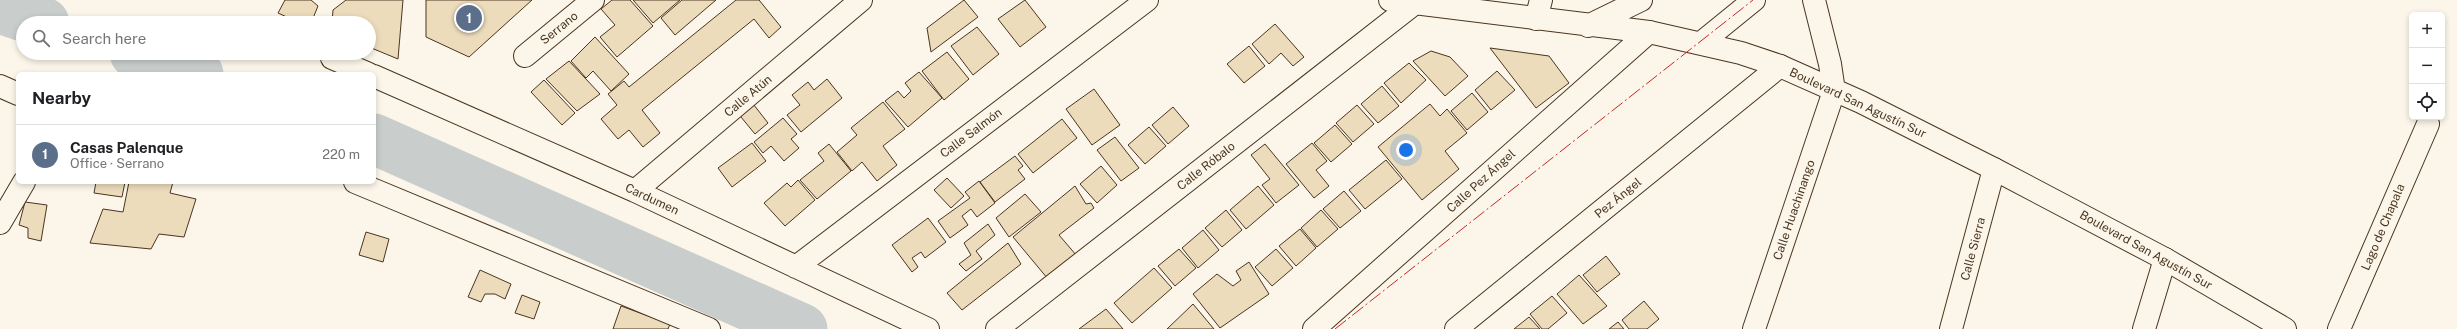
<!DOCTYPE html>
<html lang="en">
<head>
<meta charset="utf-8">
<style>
  :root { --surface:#fff; --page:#f2f2f2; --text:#202124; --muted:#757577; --line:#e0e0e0; --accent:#b45309 }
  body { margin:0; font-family:"Public Sans",sans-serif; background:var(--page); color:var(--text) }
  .controls { position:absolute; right:12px; top:12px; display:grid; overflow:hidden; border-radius:6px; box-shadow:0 2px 6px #0003 }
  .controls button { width:36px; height:36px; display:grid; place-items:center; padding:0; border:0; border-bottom:1px solid var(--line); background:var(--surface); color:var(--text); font:20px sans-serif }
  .you { position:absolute; left:1406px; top:150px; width:14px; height:14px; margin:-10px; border:3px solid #fff; border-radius:50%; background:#1a73e8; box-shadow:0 0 0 6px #1a73e833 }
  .badge { display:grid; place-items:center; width:26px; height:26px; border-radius:50%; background:var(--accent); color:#fff; font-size:13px; font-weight:700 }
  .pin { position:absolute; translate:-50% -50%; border:2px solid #fff; box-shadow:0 1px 4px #0006 }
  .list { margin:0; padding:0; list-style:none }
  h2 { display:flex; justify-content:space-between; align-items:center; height:52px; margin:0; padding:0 16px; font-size:17px }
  h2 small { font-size:13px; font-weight:400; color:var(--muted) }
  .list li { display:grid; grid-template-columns:26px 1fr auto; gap:12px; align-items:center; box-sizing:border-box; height:60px; padding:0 16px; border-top:1px solid var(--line) }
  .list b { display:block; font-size:15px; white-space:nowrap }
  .list p { margin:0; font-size:13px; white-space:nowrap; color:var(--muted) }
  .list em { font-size:13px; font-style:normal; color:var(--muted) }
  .icon { flex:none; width:22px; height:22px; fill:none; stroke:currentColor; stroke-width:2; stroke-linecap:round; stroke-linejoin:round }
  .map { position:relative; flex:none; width:2457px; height:329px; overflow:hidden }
  .search { position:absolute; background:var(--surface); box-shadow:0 2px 6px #0003; left:16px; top:16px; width:360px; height:44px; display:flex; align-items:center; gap:10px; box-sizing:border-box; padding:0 14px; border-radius:22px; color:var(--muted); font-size:15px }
  .panel { position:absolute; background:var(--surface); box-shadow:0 2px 6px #0003; left:16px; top:72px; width:360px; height:112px; border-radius:6px }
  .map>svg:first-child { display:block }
</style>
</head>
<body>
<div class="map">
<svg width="2457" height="329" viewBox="0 0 2457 329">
  <rect width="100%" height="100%" fill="#fbf6e9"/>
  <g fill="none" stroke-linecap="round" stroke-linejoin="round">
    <!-- river -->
    <path stroke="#c9cecd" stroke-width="51" d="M 0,8 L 44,23
      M 135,53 L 198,74
      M 374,139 L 802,329"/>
  </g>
  <!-- building -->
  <path fill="#ecdcbc" stroke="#4a3520" d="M 285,0 L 311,0 L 318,6 L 311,23 L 300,23 L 278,13 Z
    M 346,0 L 403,0 L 398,59 L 369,47 L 369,23 L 332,23 L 333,10 Z
    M 426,0 L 532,0 L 469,57 L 426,37 Z
    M 612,0 L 630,0 L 653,26 L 617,57 L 600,37 L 615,25 L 601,9 Z
    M 633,0 L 680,0 L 653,23 Z
    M 682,0 L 716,0 L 675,35 L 661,18 Z
    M 736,0 L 759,0 L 781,27 L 769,38 L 754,19 L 642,110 L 660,133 L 643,147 L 629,130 L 618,139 L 601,119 L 617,105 L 608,94 L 624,81 L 629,87 Z
    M 964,0 L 978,17 L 931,52 L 927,28 Z
    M 1025,0 L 1046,27 L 1020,47 L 998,19 Z
    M 1275,24 L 1304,57 L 1293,66 L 1281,53 L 1269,64 L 1252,44 Z
    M 977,27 L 999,54 L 973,75 L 951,46 Z
    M 595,37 L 629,74 L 611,91 L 593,71 L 586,78 L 571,61 Z
    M 1249,46 L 1265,66 L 1244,83 L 1227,64 Z
    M 1490,48 L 1549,56 L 1569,83 L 1536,108 Z
    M 1431,51 L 1450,57 L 1468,76 L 1445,96 L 1413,61 Z
    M 947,52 L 969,79 L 944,100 L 922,71 Z
    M 569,61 L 600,94 L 577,111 L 546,79 Z
    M 1409,63 L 1426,80 L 1401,103 L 1384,83 Z
    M 1497,71 L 1515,90 L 1491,110 L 1475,90 Z
    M 919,72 L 942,98 L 908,127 L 885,101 L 898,91 L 904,98 L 911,91 L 905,83 Z
    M 827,79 L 842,98 L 801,132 L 787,115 L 800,105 L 792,95 L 808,82 L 814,90 Z
    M 544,80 L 575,113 L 562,125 L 531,92 Z
    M 1382,86 L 1399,106 L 1378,123 L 1361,104 Z
    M 1094,89 L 1120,125 L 1092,145 L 1066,109 Z
    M 1472,93 L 1488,112 L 1467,130 L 1451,111 Z
    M 750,100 L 768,123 L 755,134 L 736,111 Z
    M 883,102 L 905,129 L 883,146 L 897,165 L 877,181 L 862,162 L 852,171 L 837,152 L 857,135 L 851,128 Z
    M 1430,104 L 1440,116 L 1447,109 L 1467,133 L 1445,151 L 1459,169 L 1422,200 L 1378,147 Z
    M 1357,105 L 1374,124 L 1353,142 L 1336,123 Z
    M 1173,107 L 1189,126 L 1168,144 L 1152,125 Z
    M 783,118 L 797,134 L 791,139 L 799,148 L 784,161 L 771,146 L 763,153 L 754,142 Z
    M 1062,119 L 1077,138 L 1033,173 L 1018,154 Z
    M 1335,125 L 1352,144 L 1331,162 L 1314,143 Z
    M 1149,127 L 1166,146 L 1145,164 L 1128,145 Z
    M 1115,137 L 1139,168 L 1121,181 L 1097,150 Z
    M 752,143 L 766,161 L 732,187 L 718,168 Z
    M 1312,143 L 1327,161 L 1316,170 L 1329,186 L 1314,198 L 1286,164 Z
    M 829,144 L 851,171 L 817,199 L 800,180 L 824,161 L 818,153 Z
    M 1265,144 L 1299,185 L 1276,203 L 1262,185 L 1270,179 L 1251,155 Z
    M 1015,156 L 1023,166 L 1018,170 L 1025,179 L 995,202 L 980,182 Z
    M 1386,160 L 1402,179 L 1365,209 L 1349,190 Z
    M 1101,166 L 1117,185 L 1097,203 L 1080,184 Z
    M 947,178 L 964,196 L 951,208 L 934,190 Z
    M 798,180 L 815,200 L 785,226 L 764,203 L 787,183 L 791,187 Z
    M 979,181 L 995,203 L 977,217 L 971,209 L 962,216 L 968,225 L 950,238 L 938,221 L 970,198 L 965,192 Z
    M 96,182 L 125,182 L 122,197 L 94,193 Z
    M 129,182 L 173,182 L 170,193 L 196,199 L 184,237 L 159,234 L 151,249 L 90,243 L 103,209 L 123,212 Z
    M 1075,186 L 1086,204 L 1091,203 L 1094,208 L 1059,235 L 1077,256 L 1048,279 L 1013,237 Z
    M 1258,186 L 1274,205 L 1246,229 L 1230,210 Z
    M 1344,191 L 1361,211 L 1340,228 L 1323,209 Z
    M 1025,194 L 1041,212 L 1009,237 L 996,218 Z
    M 25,202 L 47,205 L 41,241 L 28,238 L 28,228 L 19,225 Z
    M 1226,210 L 1242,230 L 1222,247 L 1205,228 Z
    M 1321,210 L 1338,229 L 1317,247 L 1301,228 Z
    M 928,218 L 946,242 L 925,258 L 921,252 L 912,258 L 918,267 L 912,272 L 892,245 Z
    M 988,224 L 995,235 L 976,251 L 982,259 L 966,271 L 959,264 L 971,255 L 964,243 Z
    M 1300,229 L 1316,248 L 1296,266 L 1279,246 Z
    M 1203,230 L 1219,250 L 1198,268 L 1182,248 Z
    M 366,232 L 389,239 L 383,262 L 359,255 Z
    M 1008,243 L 1021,264 L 962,310 L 947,293 Z
    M 1179,249 L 1196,268 L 1175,286 L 1158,266 Z
    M 1276,249 L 1293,268 L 1272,286 L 1255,267 Z
    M 1606,256 L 1620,274 L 1597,292 L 1583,275 Z
    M 1249,262 L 1269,294 L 1220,328 L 1193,294 L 1217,274 L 1233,286 L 1241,280 L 1236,271 Z
    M 1154,268 L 1172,288 L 1132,323 L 1114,303 Z
    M 480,270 L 511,284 L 505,299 L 495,294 L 485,294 L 481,302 L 468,297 Z
    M 1579,275 L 1607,306 L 1583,324 L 1557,294 Z
    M 522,295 L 540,302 L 534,319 L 515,313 Z
    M 1552,296 L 1567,313 L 1548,329 L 1542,329 L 1530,314 Z
    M 1644,301 L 1659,319 L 1647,329 L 1629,329 L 1622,320 Z
    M 1193,304 L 1214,329 L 1167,329 Z
    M 621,306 L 670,324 L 668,329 L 613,329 Z
    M 1106,309 L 1123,329 L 1079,329 Z
    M 1529,317 L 1540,329 L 1514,329 Z
    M 1618,322 L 1624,329 L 1609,329 Z"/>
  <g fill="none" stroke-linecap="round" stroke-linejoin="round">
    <defs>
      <path id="street" d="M 1536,19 L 1541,0
        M 525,56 L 593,0
        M 332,58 L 369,74
        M 374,76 L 635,191 L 928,329
        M 0,86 L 18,94
        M 355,182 L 709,329
        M 635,191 L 861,0
        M 0,223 L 24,182
        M 796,267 L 1147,0
        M 997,329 L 1415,3
        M 1314,329 L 1649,32
        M 1456,329 L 1780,66
        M 1754,329 L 1834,91
        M 1951,329 L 1994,169
        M 2144,329 L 2165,259
        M 2339,329 L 2428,124"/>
      <path id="secondary" d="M 1390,0 L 1649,32 L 1741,53 L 1780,66 L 1861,102 L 1994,169 L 2165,259 L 2285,329
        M 1814,0 L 1830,64 L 1834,91
        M 1588,26 L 1641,0
        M 1701,43 L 1754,0"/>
    </defs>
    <!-- street casing -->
    <use href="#street" stroke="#4a3520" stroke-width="24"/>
    <!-- secondary casing -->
    <use href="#secondary" stroke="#4a3520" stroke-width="24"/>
    <!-- street -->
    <use href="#street" stroke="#fbf6e9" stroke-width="22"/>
    <!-- secondary -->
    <use href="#secondary" stroke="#fbf6e9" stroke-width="22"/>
    <!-- power -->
    <path stroke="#c62828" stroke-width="1" stroke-dasharray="14 3 2 3" stroke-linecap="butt" d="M 1335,329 L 1753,0"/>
  </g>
  <g text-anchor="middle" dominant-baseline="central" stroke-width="3" stroke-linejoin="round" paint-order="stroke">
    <!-- street labels -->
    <g font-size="12" fill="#4a3520" stroke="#fbf6e9">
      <text transform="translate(559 28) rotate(-39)">Serrano</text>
      <text transform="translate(748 96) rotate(-40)">Calle Atún</text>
      <text transform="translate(1858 103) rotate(25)">Boulevard San Agustín Sur</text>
      <text transform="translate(971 133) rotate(-37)">Calle Salmón</text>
      <text transform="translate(1206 166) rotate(-38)">Calle Róbalo</text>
      <text transform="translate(1481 181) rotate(-42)">Calle Pez Ángel</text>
      <text transform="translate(1618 198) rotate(-39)">Pez Ángel</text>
      <text transform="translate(652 199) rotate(25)">Cardumen</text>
      <text transform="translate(1794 210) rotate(-71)">Calle Huachinango</text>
      <text transform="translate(2383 227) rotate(-67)">Lago de Chapala</text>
      <text transform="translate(1973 249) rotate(-75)">Calle Sierra</text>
      <text transform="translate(2146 250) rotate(29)">Boulevard San Agustín Sur</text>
    </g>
  </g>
</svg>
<div class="controls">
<button>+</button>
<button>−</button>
<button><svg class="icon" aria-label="locate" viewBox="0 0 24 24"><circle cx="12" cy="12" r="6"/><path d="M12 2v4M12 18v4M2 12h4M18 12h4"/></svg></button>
</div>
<div class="you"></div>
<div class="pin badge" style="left:469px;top:18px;background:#5c6f8a">1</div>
<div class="search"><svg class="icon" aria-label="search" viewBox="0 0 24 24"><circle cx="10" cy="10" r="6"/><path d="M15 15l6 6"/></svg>Search here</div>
<section class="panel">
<h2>Nearby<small></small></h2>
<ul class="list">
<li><span class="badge" style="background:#5c6f8a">1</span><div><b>Casas Palenque</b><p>Office · Serrano</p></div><em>220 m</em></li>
</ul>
</section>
</div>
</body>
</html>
